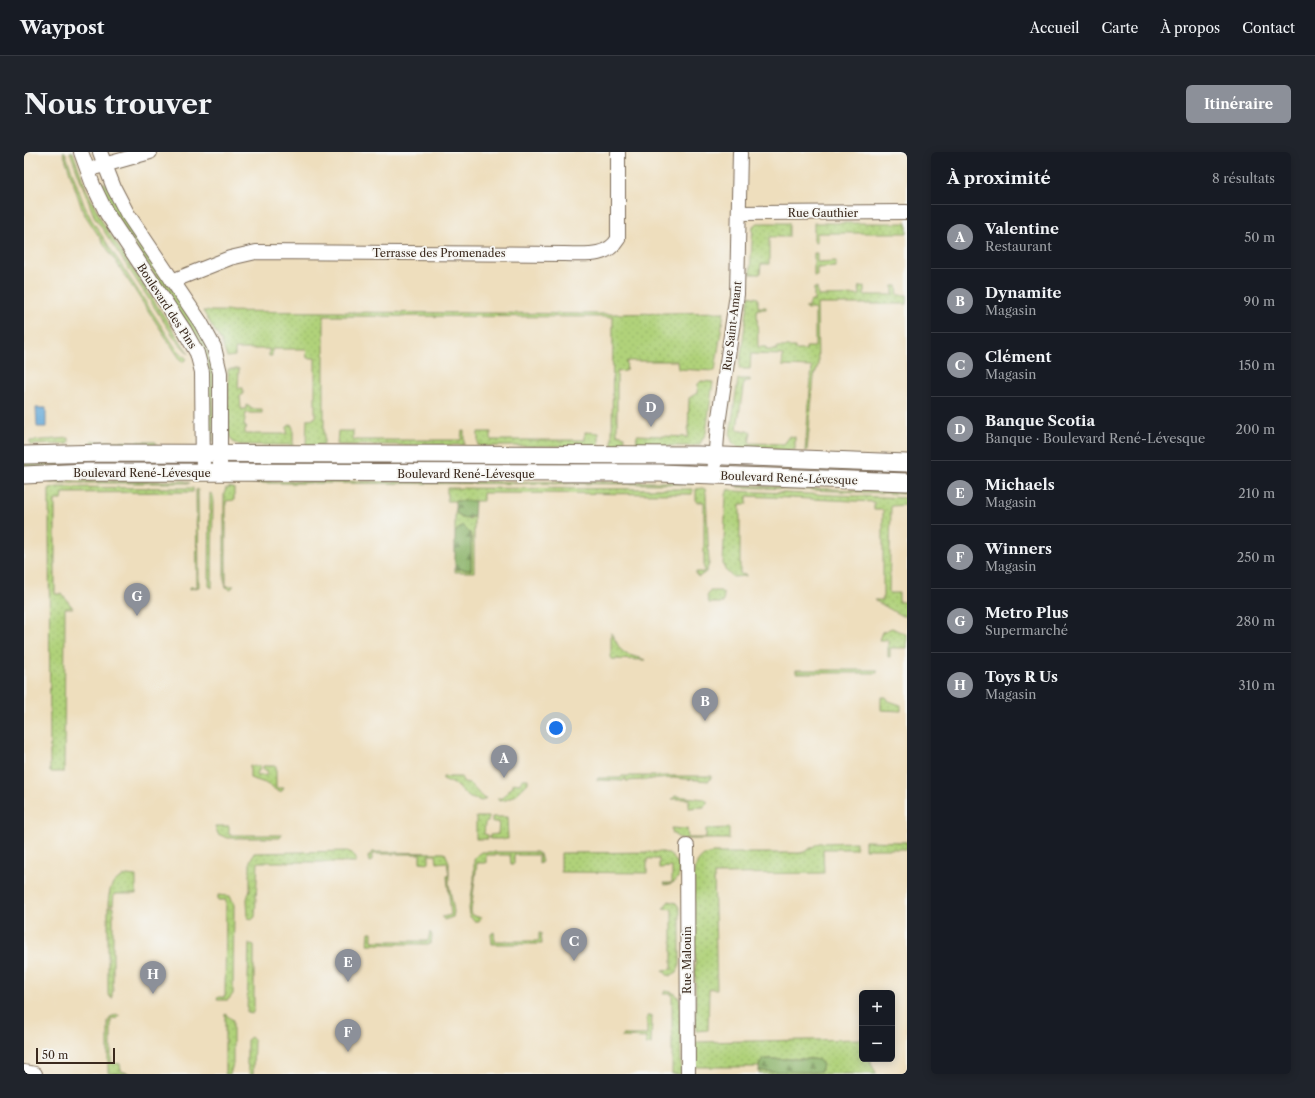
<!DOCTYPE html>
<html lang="fr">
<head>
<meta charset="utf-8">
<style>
  :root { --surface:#171b24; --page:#20242c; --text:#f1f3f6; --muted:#9ea1a6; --line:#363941; --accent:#8c9099 }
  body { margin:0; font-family:"Libre Caslon Text",serif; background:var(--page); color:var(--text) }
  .controls { position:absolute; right:12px; bottom:12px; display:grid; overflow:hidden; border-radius:6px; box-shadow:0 2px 10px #0003 }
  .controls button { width:36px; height:36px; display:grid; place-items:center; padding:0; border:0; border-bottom:1px solid var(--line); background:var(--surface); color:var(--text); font:20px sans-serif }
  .scale { position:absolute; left:12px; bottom:10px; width:79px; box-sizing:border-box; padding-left:4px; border:2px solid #3b2a1e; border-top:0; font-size:11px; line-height:14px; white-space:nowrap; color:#3b2a1e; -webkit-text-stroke:3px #f6f6f2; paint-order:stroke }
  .you { position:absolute; left:532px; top:576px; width:14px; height:14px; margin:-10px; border:3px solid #fff; border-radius:50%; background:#1a73e8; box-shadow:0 0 0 6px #1a73e833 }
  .badge { display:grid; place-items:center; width:26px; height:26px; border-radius:50%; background:var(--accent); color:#fff; font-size:13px; font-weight:700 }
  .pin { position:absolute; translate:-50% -33px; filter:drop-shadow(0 1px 2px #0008) }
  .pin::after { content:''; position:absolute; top:21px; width:14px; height:12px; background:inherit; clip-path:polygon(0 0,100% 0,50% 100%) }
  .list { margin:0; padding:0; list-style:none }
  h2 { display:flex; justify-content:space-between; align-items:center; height:52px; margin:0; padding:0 16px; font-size:17px }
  h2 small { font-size:13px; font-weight:400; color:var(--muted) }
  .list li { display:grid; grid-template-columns:26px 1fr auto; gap:12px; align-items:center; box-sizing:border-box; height:64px; padding:0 16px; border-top:1px solid var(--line) }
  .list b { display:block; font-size:15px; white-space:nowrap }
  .list p { margin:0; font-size:13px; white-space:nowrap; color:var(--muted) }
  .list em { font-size:13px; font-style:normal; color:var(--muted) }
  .map { position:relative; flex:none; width:883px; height:922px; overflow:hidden; border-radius:6px }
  header { display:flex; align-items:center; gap:24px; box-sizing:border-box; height:56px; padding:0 20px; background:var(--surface); border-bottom:1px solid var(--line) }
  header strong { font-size:19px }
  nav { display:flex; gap:22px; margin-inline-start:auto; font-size:14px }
  .intro { display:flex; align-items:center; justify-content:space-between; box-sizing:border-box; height:96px; padding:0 24px }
  h1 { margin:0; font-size:28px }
  .button { padding:10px 18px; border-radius:6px; background:var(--accent); color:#fff; font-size:14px; font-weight:700 }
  main { display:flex; gap:24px; padding:0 24px }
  aside { flex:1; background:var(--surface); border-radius:6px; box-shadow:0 2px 10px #0003 }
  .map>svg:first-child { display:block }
</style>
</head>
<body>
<header>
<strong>Waypost</strong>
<nav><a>Accueil</a><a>Carte</a><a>À propos</a><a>Contact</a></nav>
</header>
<div class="intro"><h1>Nous trouver</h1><a class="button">Itinéraire</a></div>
<main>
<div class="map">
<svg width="883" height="922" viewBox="0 0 883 922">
  <defs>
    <pattern id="grass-dots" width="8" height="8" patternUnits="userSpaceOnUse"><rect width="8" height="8" fill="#b0d27a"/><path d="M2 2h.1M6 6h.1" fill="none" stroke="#98b469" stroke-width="1.8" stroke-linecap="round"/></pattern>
    <pattern id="forest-firs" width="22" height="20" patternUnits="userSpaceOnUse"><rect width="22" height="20" fill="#8cb46a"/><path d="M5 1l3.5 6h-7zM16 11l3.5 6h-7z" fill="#749357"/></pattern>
  </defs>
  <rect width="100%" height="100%" fill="#f6f6f2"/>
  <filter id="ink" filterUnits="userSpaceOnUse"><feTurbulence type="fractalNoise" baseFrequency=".025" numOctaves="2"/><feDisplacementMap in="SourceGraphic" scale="8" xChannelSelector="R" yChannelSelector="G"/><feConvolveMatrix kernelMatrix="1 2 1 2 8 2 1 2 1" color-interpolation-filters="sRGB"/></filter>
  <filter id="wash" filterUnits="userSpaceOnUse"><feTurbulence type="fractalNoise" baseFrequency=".012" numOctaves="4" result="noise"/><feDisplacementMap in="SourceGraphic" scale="16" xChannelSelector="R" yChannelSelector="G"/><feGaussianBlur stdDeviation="0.9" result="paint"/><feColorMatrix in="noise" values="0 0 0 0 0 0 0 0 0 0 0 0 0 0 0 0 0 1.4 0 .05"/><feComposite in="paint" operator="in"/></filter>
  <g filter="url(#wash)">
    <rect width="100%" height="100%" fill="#eedebd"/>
    <!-- grass -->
    <path fill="url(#grass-dots)" stroke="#767e4c" d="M 39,0 L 41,0 L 60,53 L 67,67 L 151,195 L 163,207 L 158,210 L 59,60 Z
      M 46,0 L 49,0 L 62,37 L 80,73 L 165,202 L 152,188 L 70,64 Z
      M 77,31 L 81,31 L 181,189 L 190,219 L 189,289 L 185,289 L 184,217 L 177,194 L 86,55 Z
      M 734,71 L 765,71 L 765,85 L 745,85 L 745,112 L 737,112 L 736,122 L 726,122 L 729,74 Z
      M 790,71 L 883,71 L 883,81 L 793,81 L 793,90 L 790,89 Z
      M 790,101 L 793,101 L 793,110 L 812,109 L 812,115 L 793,116 L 793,124 L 790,124 Z
      M 840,134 L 840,143 L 869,143 L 869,134 L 873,134 L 874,143 L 883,143 L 883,152 L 793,152 L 794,213 L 790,225 L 783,299 L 781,299 L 788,215 L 758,214 L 759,203 L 727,202 L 726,217 L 715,217 L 725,144 L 734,146 L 734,155 L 742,155 L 742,157 L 733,157 L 734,195 L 742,195 L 742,198 L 753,198 L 753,195 L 771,195 L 771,198 L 782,198 L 782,195 L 791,195 L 791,157 L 782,157 L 782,155 L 784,155 L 787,149 L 790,149 L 790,136 L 793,136 L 794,144 L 836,143 L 835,135 Z
      M 179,159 L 588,162 L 700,160 L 691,219 L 654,217 L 653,209 L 603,209 L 602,219 L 593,220 L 593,282 L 601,284 L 600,294 L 588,294 L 589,165 L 300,164 L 300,293 L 282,293 L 283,267 L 291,266 L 291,206 L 283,206 L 282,197 L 248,197 L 248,204 L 245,204 L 245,197 L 211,197 L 211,204 L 203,205 L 197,189 Z
      M 204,217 L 215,217 L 214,236 L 219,236 L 219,243 L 216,243 L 217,257 L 222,257 L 222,253 L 226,255 L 227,257 L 238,257 L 238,261 L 222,261 L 220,273 L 223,276 L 221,276 L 221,282 L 263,282 L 263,275 L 267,272 L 269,276 L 269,293 L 216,293 L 210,291 L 205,284 Z
      M 714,227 L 726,227 L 726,229 L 720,229 L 713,277 L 727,280 L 725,291 L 760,292 L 766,284 L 771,285 L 771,298 L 715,296 L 708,290 L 706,283 Z
      M 677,229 L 689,230 L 682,281 L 676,292 L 669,294 L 612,294 L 613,283 L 664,285 L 665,246 L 673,241 L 674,232 Z
      M 314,279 L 329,279 L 329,288 L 437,288 L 438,279 L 440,279 L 440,293 L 313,293 Z
      M 454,280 L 467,280 L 467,288 L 561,288 L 561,280 L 575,281 L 575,294 L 454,294 Z
      M 45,286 L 45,292 L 6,293 L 6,289 Z
      M 68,289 L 132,290 L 132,293 L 64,293 Z
      M 80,307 L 80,310 L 0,316 L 0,309 Z
      M 589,308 L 588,312 L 572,314 L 457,312 L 458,310 Z
      M 26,329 L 161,329 L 166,331 L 26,331 Z
      M 216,329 L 669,330 L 669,332 L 210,331 Z
      M 712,333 L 883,340 L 883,342 L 714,335 Z
      M 34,335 L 169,336 L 169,340 L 39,341 L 38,348 L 31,348 L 31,442 L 38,442 L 49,456 L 41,456 L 40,620 L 26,620 L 25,336 Z
      M 205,335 L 210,336 L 210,348 L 202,349 L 202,434 L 210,434 L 207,437 L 202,435 L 200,427 L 200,342 L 202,336 L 204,337 Z
      M 423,336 L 669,337 L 668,342 L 459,341 L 459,349 L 423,349 Z
      M 678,336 L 681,337 L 682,342 L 685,412 L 682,420 L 675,425 L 672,423 L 672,420 L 680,420 L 680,350 L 672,350 L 672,337 Z
      M 174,337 L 175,435 L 166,437 L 166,435 L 173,435 L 172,338 Z
      M 704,337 L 712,339 L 883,346 L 883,353 L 867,354 L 865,441 L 875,441 L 875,450 L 883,450 L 883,464 L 878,464 L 850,448 L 859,448 L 859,358 L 850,358 L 850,350 L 723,344 L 723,352 L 716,352 L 716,422 L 722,423 L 722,424 L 709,425 L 701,418 L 699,412 L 702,343 Z
      M 186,341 L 189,343 L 188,436 L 185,434 Z
      M 431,359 L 436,365 L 446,367 L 450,364 L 450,420 L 431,420 L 431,417 L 447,417 L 447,382 L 438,373 L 431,381 Z
      M 686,439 L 697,439 L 700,442 L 699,451 L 685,451 L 683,445 Z
      M 868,476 L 883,483 L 883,496 L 866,496 L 866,505 L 864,505 L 864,488 L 855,488 L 858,480 Z
      M 587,480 L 596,497 L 602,502 L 622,508 L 587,507 Z
      M 772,518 L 853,518 L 853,521 L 772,521 Z
      M 857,545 L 862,545 L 865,549 L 877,553 L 877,559 L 857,558 Z
      M 226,614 L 236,614 L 236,618 L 234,619 L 233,624 L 243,623 L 243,618 L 239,618 L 239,614 L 252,614 L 252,636 L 260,636 L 258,639 L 255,640 L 241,631 L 226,626 Z
      M 598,624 L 688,624 L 685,629 L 650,626 L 602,629 L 601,626 L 599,629 L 573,628 L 574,626 L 597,626 Z
      M 419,625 L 437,625 L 440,631 L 446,632 L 459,646 L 462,646 L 458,649 L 446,646 L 430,632 L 419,627 Z
      M 498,627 L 504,627 L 504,631 C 495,640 487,649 475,649 L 473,646 L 478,646 L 489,634 L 489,631 L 496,632 Z
      M 651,644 L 681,647 L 684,651 L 680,655 L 665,656 L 665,647 L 648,647 Z
      M 452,665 L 464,665 L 464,670 L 461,671 L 460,682 L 464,683 L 464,687 L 452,687 Z
      M 468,665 L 483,665 L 484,687 L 466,687 L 466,683 L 474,682 L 475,670 L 468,670 Z
      M 191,674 L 205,674 L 205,683 L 258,683 L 256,686 L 203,686 L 194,682 Z
      M 647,676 L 663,677 L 664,686 L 682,686 L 682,677 L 705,676 L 705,687 L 657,687 L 649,682 Z
      M 841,689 L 883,690 L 883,697 L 841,697 Z
      M 832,690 L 832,697 L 799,697 L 800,721 L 690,722 L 693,837 L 685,837 L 684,878 L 672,879 L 670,719 C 673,709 678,703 688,701 L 775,701 L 780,700 L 795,691 Z
      M 323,699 L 328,701 L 332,705 L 332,710 L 234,710 L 231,765 L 229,767 L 224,766 L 223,747 L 226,737 L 226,709 L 230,701 Z
      M 348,700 L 421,701 L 425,710 L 425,732 L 430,760 L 429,765 L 420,768 L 418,765 L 427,763 L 423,724 L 425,723 L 423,710 L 413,711 L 412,703 L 405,703 L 405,711 L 396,710 L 396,702 L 348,702 L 348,709 L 345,710 L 344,705 Z
      M 457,700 L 512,700 L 516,702 L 518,710 L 515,712 L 515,703 L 490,703 L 490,712 L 487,712 L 486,703 L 462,703 L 462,711 L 453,711 L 447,759 L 448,763 L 457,766 L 455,769 L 451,769 L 446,765 L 445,756 L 450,728 L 450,707 L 452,704 Z
      M 639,700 C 657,704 663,731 641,733 L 640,731 L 648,731 L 648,715 L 635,716 L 635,707 L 623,707 L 623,721 L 537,720 L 537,701 Z
      M 103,723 L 112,724 L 112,742 L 90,742 L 89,753 L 84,753 C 85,737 87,728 103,723 Z
      M 194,743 L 206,744 L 210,753 L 209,842 L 204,848 L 193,848 L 194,845 L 201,845 L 202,748 L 194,748 Z
      M 645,749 L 652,751 L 656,757 L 656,813 L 653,820 L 646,824 L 643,823 L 639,818 L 648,817 L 648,757 L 639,756 Z
      M 84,755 L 89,755 L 89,840 L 88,840 L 88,847 L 84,842 Z
      M 345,780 L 348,780 L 348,789 L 404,789 L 406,780 L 408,783 L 407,792 L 344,792 Z
      M 470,780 L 471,789 L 515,789 L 515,781 L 517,781 L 518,792 L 468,792 L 467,782 Z
      M 225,792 L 230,794 L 230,858 L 228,862 L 223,860 Z
      M 641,839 C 650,840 654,842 656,850 L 657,922 L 648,922 L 648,842 L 639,842 Z
      M 201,862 L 209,868 L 209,912 L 206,922 L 201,922 Z
      M 94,863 L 96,864 L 94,866 L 87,867 L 87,911 L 96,912 L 97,919 L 107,922 L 84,921 L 84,869 L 88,864 Z
      M 623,864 L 628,864 L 627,892 L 622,893 L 622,886 L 598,885 L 598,883 L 623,883 Z
      M 227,885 L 230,888 L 229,922 L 226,922 L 223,912 L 223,888 Z
      M 838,887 L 838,907 L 847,907 L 847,912 L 853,922 L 735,922 L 735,919 L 797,919 L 799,913 L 795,908 L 788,907 L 740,907 L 736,910 L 735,915 L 672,915 L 672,890 Z"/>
    <!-- forest -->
    <path fill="url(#forest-firs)" stroke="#646f44" d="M 431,349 L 451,349 L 450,364 L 441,367 C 432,364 431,358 431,349 Z
      M 438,373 L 447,382 L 447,418 L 431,417 L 431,381 Z
      M 740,907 L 788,907 L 795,908 L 799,913 L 797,919 L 791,920 L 735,919 L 736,910 Z"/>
    <!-- water -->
    <path fill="#63a8d8" stroke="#4f697b" d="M 12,256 L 22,256 L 22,275 L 13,275 Z"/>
  </g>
  <g filter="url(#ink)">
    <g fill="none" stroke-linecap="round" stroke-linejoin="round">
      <defs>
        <path id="minor" d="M 57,0 L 69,33 L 83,62 L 160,178 L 173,201 L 178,220 L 179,321
          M 76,0 L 90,36 L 103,61 L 177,171 L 190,195 L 196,221 L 196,321
          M 73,15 L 126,0
          M 715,61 L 883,60
          M 148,129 L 206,106 L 232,100 L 540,102 C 559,102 583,106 594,87 L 594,0
          M 690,323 L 694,272 L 713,142 L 716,0
          M 663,694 L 664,922
          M 0,920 L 11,922"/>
        <path id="major" d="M 0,303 L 81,301 L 674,303 L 883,311
          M 0,323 L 63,320 L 635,321 L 883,330"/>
      </defs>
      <!-- minor casing -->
      <use href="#minor" stroke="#7a6956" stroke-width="16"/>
      <!-- major casing -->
      <use href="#major" stroke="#7a6956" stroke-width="19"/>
      <!-- minor -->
      <use href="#minor" stroke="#fff" stroke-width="14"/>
      <!-- major -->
      <use href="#major" stroke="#fff" stroke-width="17"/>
    </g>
  </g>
  <g text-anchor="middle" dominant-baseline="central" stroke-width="3.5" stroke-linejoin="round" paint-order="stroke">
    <!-- street labels -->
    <g font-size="11" fill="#3b2a1e" stroke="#f6f6f2">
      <text x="799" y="61">Rue Gauthier</text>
      <text x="415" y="101">Terrasse des Promenades</text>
      <text transform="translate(143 154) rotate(57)">Boulevard des Pins</text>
      <text transform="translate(708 174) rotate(-83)">Rue Saint-Amant</text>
      <text x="118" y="321">Boulevard René-Lévesque</text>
      <text x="442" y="322">Boulevard René-Lévesque</text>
      <text transform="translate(765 326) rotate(2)">Boulevard René-Lévesque</text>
      <text transform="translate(663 808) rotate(-90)">Rue Malouin</text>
    </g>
  </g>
</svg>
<div class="controls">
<button>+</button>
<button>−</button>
</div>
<div class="scale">50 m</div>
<div class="you"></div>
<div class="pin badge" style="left:480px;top:626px">A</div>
<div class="pin badge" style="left:681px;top:569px">B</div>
<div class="pin badge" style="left:550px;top:809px">C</div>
<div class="pin badge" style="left:627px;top:275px">D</div>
<div class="pin badge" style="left:324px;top:830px">E</div>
<div class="pin badge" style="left:324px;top:900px">F</div>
<div class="pin badge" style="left:113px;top:464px">G</div>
<div class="pin badge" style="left:129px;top:842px">H</div>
</div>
<aside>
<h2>À proximité<small>8 résultats</small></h2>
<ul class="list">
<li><span class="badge">A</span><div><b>Valentine</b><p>Restaurant</p></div><em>50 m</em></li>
<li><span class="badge">B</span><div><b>Dynamite</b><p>Magasin</p></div><em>90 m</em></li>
<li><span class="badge">C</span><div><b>Clément</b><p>Magasin</p></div><em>150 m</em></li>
<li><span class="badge">D</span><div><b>Banque Scotia</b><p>Banque · Boulevard René-Lévesque</p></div><em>200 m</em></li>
<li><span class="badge">E</span><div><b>Michaels</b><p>Magasin</p></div><em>210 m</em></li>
<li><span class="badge">F</span><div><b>Winners</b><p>Magasin</p></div><em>250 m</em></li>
<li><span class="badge">G</span><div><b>Metro Plus</b><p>Supermarché</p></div><em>280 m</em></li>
<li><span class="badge">H</span><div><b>Toys R Us</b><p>Magasin</p></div><em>310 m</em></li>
</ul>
</aside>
</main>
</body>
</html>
